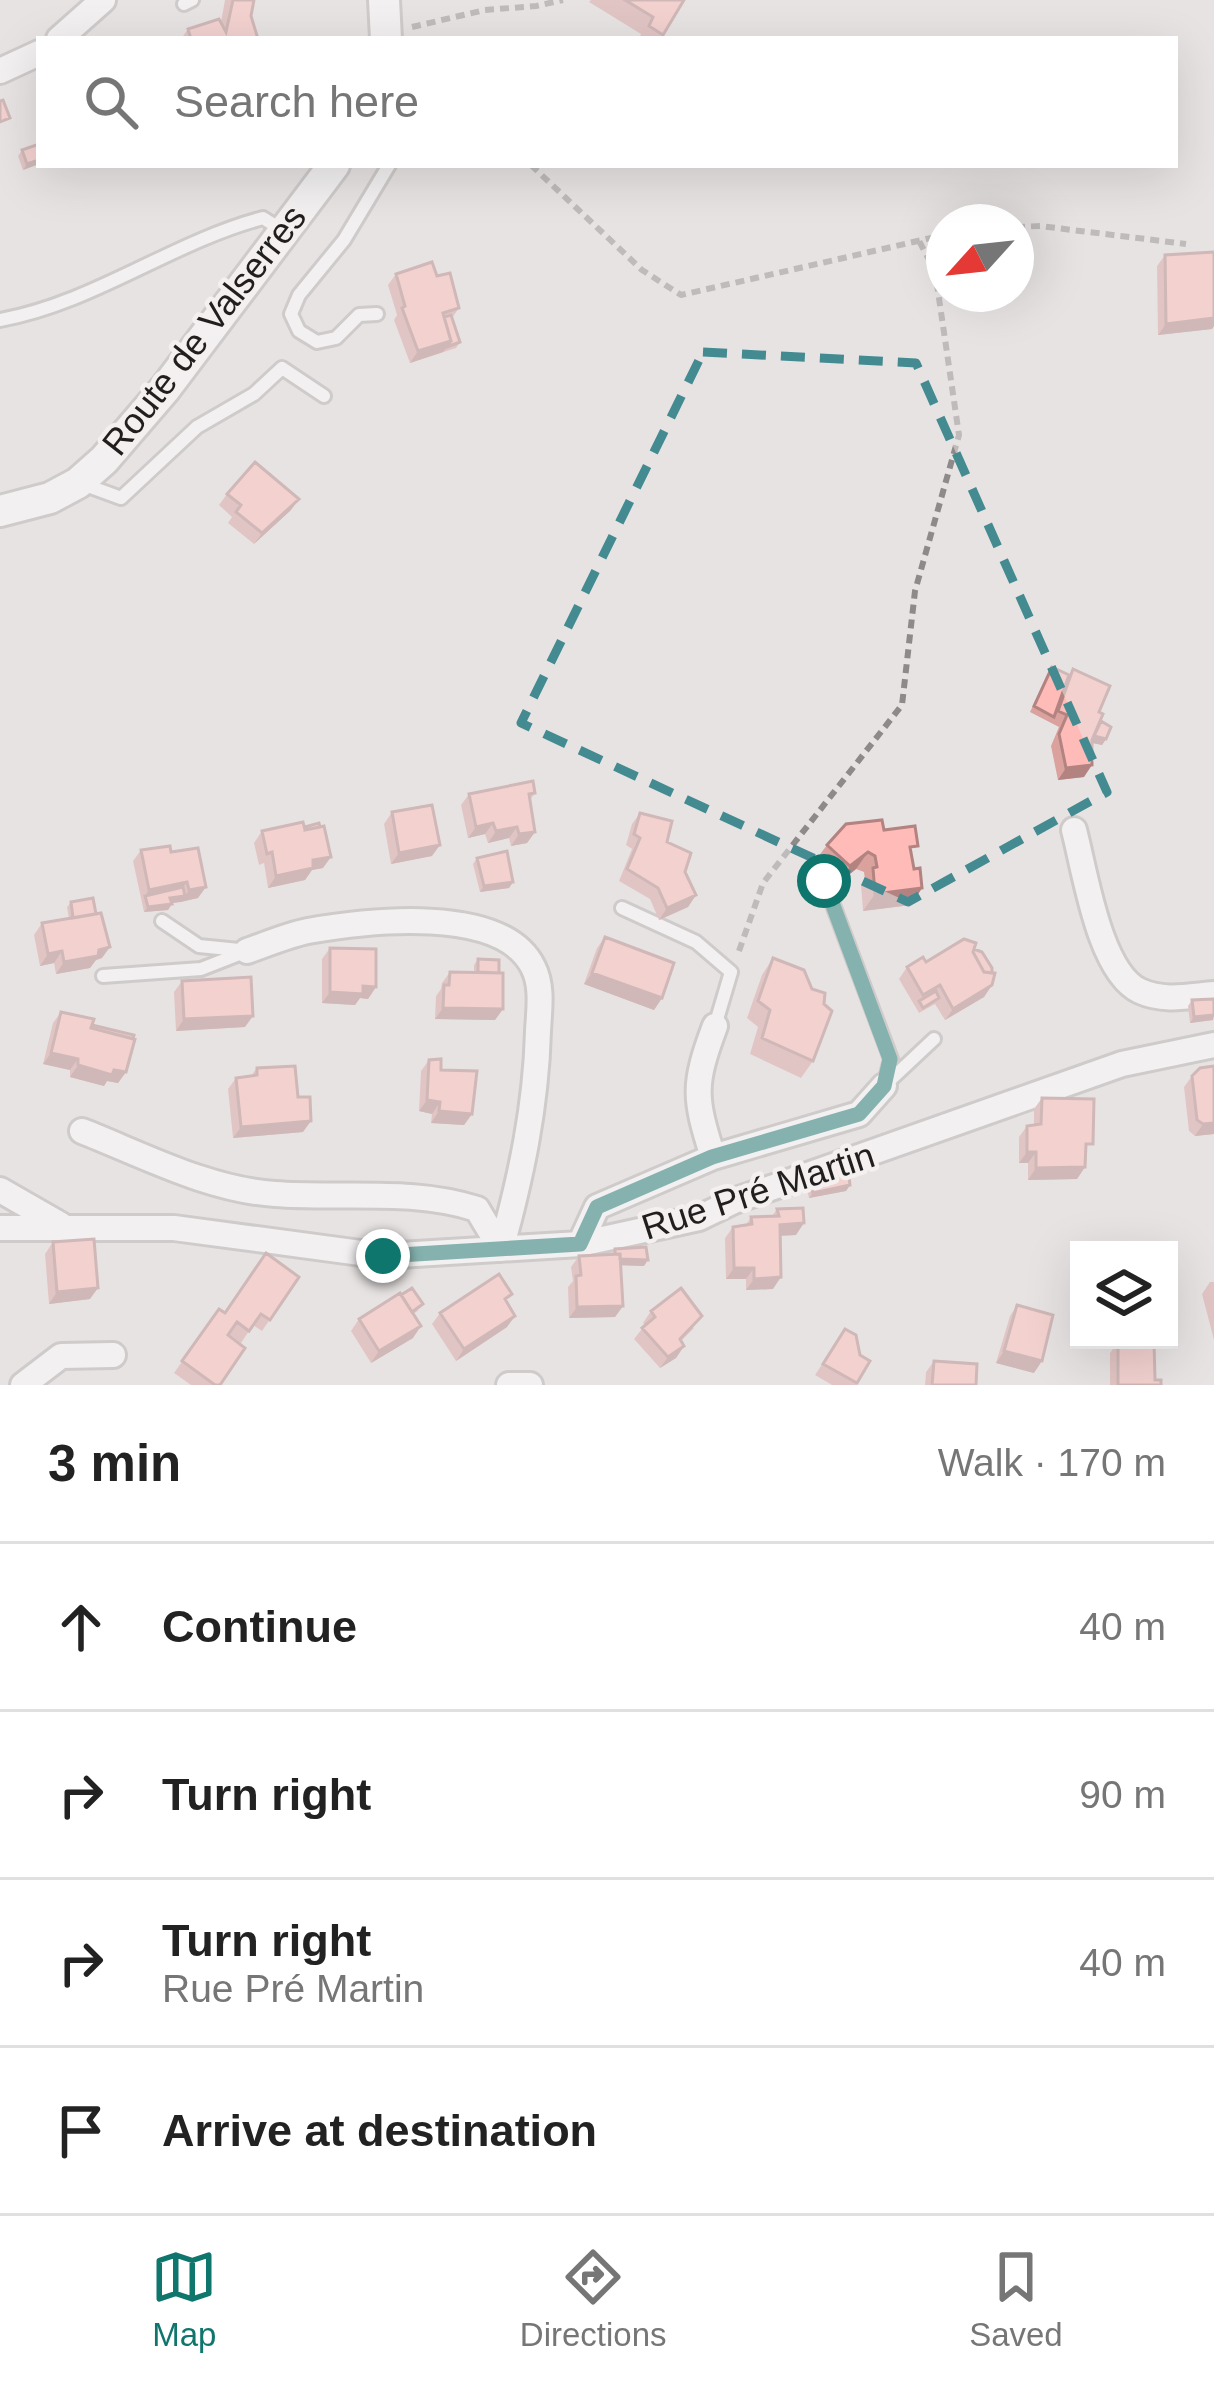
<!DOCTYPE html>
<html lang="en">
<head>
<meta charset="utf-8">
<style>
  :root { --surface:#fff; --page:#f2f2f2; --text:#222; --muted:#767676; --line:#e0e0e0; --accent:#0f766e }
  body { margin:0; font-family:Arial,sans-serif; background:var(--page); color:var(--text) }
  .controls { position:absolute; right:36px; bottom:36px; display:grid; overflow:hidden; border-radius:0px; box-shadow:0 12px 48px #0002 }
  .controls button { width:108px; height:108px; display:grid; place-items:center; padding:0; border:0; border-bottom:3px solid var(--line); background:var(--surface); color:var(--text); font:60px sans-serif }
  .compass { position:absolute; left:926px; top:204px; width:108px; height:108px; border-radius:50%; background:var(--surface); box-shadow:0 12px 48px #0002; rotate:243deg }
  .stop { position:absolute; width:36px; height:36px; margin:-27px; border:9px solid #0f766e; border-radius:50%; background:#fff }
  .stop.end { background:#0f766e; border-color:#fff; box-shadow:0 3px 12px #0008 }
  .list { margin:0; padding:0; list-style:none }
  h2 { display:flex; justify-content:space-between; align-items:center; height:156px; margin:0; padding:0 48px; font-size:51px }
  h2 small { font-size:39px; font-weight:400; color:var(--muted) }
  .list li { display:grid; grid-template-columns:78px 1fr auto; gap:36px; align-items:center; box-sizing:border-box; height:168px; padding:0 48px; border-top:3px solid var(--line) }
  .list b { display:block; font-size:45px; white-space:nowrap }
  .list p { margin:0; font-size:39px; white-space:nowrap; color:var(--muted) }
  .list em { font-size:39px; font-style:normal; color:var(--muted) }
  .icon { flex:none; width:66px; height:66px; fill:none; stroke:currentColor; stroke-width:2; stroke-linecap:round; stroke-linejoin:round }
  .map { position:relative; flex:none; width:1214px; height:1385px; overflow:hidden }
  .search { position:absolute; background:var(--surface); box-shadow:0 12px 48px #0002; left:36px; right:36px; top:36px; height:132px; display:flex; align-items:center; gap:30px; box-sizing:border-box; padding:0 42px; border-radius:0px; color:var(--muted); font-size:45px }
  .sheet { height:828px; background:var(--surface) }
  nav { display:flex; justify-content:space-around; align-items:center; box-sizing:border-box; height:168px; border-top:3px solid var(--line); background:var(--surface); font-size:33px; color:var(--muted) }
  nav a { display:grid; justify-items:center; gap:6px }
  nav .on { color:var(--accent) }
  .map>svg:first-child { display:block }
</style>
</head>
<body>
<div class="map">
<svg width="1214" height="1385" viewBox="0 0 1214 1385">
  <rect width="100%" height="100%" fill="#e8e3e3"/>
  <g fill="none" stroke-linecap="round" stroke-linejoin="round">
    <defs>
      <path id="service" d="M 184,4 L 192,0
        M 377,314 L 359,315 L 336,338 L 317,342 L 299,331 L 291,314 L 299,295 L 344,240 L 389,165
        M 0,320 C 94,303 172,242 263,218 L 282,230
        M 80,483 L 121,498 L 197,427 L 254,394 L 282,368 L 324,396
        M 824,881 L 891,1059 L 884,1086
        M 622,908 L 696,942 L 731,972 L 715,1026
        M 162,921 L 199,946 L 239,950
        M 103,976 L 201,969 L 247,951
        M 885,1085 L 934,1039"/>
      <path id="minor" d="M 59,39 L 103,0
        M 0,71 L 39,53
        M 1074,830 C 1085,871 1099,972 1140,991 C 1164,1002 1189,996 1214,994
        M 247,951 C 267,944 288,935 308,931 C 366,921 502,904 533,967 C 543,986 539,1011 538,1031 C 536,1107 521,1177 501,1249
        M 82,1131 C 143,1155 209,1190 275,1194 C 343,1199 412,1188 477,1209 L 501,1249
        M 713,1157 C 694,1097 693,1085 715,1026
        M 0,1190 L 61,1225
        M 0,1228 L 174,1228 L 383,1256 L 580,1244 L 699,1218 L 734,1201 L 1122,1064 L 1214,1045
        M 580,1244 L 597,1207 L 713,1157 L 859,1114 L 884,1086
        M 23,1385 L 61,1356 L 113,1355
        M 509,1385 L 530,1385"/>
      <path id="tertiary" d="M 384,0 L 386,39
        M 0,511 L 50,498 L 78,483 L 104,460 L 165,389 L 334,165"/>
    </defs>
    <!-- service casing -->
    <use href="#service" stroke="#b3aeae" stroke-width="18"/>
    <!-- minor casing -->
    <use href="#minor" stroke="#b3aeae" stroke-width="30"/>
    <!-- tertiary casing -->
    <use href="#tertiary" stroke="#b3aeae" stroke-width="36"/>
    <!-- path -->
    <path stroke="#8e8a8a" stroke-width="6" stroke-dasharray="9 6" stroke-linecap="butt" d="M 412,27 L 485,10 L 536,6 L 563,0
      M 531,165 L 642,270 L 681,295 L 944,235
      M 1016,227 L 1040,226 L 1186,244
      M 739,951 L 763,883 L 902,705 L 915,591 L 959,435 L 935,271 L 918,239"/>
    <!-- service -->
    <use href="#service" stroke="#fff" stroke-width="12"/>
    <!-- minor -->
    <use href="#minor" stroke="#fff" stroke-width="24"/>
    <!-- tertiary -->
    <use href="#tertiary" stroke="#fff" stroke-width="30"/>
  </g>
  <!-- wall -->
  <path fill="#daa19d" d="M 225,0 L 254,0 L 251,16 L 258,39 L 181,39 L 188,29 L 221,22 Z
    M 591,0 L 684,0 L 661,39 L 639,39 L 641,34 L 589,2 Z
    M 22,150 L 39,164 L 23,170 L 18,156 Z
    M 1214,252 L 1214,326 L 1212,329 L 1158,335 L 1157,266 L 1165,255 Z
    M 396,274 L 437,276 L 459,308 L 452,318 L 460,342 L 456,348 L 410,363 L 394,320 L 397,315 L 388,285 Z
    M 227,494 L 291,510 L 254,544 L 228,523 L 232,517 L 219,505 Z
    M 1052,667 L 1069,675 L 1073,669 L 1099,712 L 1106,739 L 1102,745 L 1092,743 L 1084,777 L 1058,780 L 1051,746 L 1059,727 L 1030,712 Z
    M 535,793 L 530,800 L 535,832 L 527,843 L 511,846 L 509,838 L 488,843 L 485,834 L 468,838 L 461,805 L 469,794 Z
    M 392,812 L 432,856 L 391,864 L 384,824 Z
    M 640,813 L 667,842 L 696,895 L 688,907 L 659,920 L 650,899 L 619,881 L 632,849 L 626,845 L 632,824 Z
    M 884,830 L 912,855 L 914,869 L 922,888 L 911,905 L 863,911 L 861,885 L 865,879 L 864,872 L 856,869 L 839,883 L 815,861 L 827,845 Z
    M 262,831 L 323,868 L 312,870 L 305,880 L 268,888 L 264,863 L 259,865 L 254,843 Z
    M 141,850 L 171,852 L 198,898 L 172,903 L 168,910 L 144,912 L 133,861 Z
    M 477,858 L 513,882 L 509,888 L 480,892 L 473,864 Z
    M 71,902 L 102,958 L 96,960 L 90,968 L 56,974 L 54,963 L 40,966 L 34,935 L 42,923 L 69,919 L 67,907 Z
    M 605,937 L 662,998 L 654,1010 L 584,984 L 597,948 Z
    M 330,948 L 376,987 L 368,999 L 360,998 L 355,1005 L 322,1003 L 322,959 Z
    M 773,958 L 813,1061 L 801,1078 L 750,1054 L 758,1027 L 747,1018 L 762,975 Z
    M 478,959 L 499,973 L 503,1009 L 495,1020 L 435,1019 L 436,996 L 441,989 L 442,983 L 450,972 L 474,972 L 474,965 Z
    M 926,962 L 992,985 L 984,997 L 945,1020 L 935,1004 L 919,1013 L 899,979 L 907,967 Z
    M 182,981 L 245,1027 L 176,1031 L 174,992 Z
    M 1214,999 L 1213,1020 L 1190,1023 L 1188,1006 L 1192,1000 Z
    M 61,1012 L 126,1072 L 118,1083 L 107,1081 L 104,1086 L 70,1077 L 70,1070 L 43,1064 L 53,1023 Z
    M 429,1060 L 441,1070 L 472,1114 L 464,1125 L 431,1123 L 432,1114 L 419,1111 L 421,1071 Z
    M 257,1068 L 303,1132 L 233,1138 L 228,1089 L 236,1078 L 251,1076 Z
    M 1192,1076 L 1214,1134 L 1195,1136 L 1189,1131 L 1184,1087 Z
    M 1042,1098 L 1086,1155 L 1085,1167 L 1077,1179 L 1028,1180 L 1028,1163 L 1019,1163 L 1019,1137 L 1027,1126 L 1034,1125 L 1034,1109 Z
    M 809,1175 L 850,1185 L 846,1191 L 809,1198 L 805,1181 Z
    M 777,1209 L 796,1235 L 780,1236 L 773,1289 L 746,1290 L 746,1279 L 726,1279 L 725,1238 L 733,1227 L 746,1225 L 751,1217 L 772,1216 Z
    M 53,1242 L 90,1299 L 49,1304 L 45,1254 Z
    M 615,1249 L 644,1266 L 620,1265 L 623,1306 L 615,1317 L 569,1318 L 568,1287 L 573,1281 L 571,1267 L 579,1256 L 611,1254 Z
    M 299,1277 L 262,1331 L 253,1325 L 241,1343 L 229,1334 L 220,1385 L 191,1385 L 174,1373 L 219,1309 L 225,1313 Z
    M 1210,1282 L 1214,1282 L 1214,1340 L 1202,1294 Z
    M 506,1302 L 507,1327 L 456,1361 L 432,1324 L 440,1313 Z
    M 1017,1305 L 1034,1373 L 996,1363 L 1010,1316 Z
    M 419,1310 L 413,1314 L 413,1338 L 371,1363 L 351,1331 L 359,1319 Z
    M 651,1311 L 694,1328 L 681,1341 L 684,1346 L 676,1358 L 660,1368 L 634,1339 L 645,1325 L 643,1323 Z
    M 845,1329 L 860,1355 L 870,1361 L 856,1385 L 832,1385 L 815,1375 Z
    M 1118,1342 L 1155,1380 L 1161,1385 L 1110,1385 L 1110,1353 Z
    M 934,1361 L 976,1385 L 925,1385 L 926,1372 Z"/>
  <!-- shaded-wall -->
  <path fill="#b28380" d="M 39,160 L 39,164 L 23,170 L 27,164 Z
    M 1214,318 L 1214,326 L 1212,329 L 1158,335 L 1166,324 Z
    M 451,341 L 443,352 L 410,363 L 418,351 Z
    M 299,499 L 291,510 L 254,544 L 262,533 Z
    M 1092,736 L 1106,739 L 1102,745 L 1088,742 Z
    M 1092,765 L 1084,777 L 1058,780 L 1066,768 Z
    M 493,823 L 485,834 L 468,838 L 476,827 Z
    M 517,827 L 509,838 L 488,843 L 496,831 Z
    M 535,832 L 527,843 L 511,846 L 519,834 Z
    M 440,845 L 432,856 L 391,864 L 399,853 Z
    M 868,852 L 856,869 L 839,883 L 850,866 Z
    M 331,857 L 323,868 L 312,870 L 305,880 L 268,888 L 276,876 L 313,860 Z
    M 187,882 L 179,893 L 145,896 L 149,890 Z
    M 513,882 L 509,888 L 480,892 L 484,886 Z
    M 206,887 L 198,898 L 181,902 L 189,890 Z
    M 922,888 L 911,905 L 863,911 L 875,894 Z
    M 696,895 L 688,907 L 659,920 L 667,908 Z
    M 185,896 L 181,902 L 166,904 L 170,898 Z
    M 172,904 L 168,910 L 144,912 L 148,907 Z
    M 110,947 L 102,958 L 96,960 L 90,968 L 56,974 L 64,962 Z
    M 62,951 L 54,963 L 40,966 L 48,954 Z
    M 592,973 L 662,998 L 654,1010 L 584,984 Z
    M 992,985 L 984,997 L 945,1020 L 953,1009 Z
    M 363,986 L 376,987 L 368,999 L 360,998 L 355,1005 L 322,1003 L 330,992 Z
    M 443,1008 L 503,1009 L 495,1020 L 435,1019 Z
    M 1214,1015 L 1213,1020 L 1190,1023 L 1194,1017 Z
    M 253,1016 L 245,1027 L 176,1031 L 184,1019 Z
    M 51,1053 L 78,1059 L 70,1070 L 43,1064 Z
    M 78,1065 L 126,1072 L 118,1083 L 107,1081 L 104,1086 L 70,1077 Z
    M 427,1100 L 440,1102 L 432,1114 L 419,1111 Z
    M 439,1111 L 472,1114 L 464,1125 L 431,1123 Z
    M 311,1121 L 303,1132 L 233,1138 L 241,1127 Z
    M 1214,1123 L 1214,1134 L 1195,1136 L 1203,1124 Z
    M 1027,1152 L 1036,1152 L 1028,1163 L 1019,1163 Z
    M 1085,1167 L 1077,1179 L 1028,1180 L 1036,1168 Z
    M 850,1185 L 846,1191 L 809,1198 L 813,1193 Z
    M 804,1223 L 796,1235 L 772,1236 L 780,1225 Z
    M 616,1259 L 648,1260 L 644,1266 L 612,1265 Z
    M 734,1268 L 754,1268 L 746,1279 L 726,1279 Z
    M 781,1277 L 773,1289 L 746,1290 L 754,1279 Z
    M 98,1288 L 90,1299 L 49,1304 L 57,1292 Z
    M 623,1306 L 615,1317 L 569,1318 L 577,1307 Z
    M 515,1316 L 507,1327 L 456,1361 L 464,1349 Z
    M 421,1326 L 413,1338 L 371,1363 L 379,1351 Z
    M 684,1346 L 676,1358 L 660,1368 L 668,1357 Z
    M 1004,1351 L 1042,1361 L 1034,1373 L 996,1363 Z"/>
  <!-- building -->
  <path fill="#febbb7" stroke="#b28380" stroke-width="3" d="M 233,0 L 254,0 L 251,16 L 258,39 L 191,39 L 188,29 L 219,19 L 226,32 Z
    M 625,0 L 684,0 L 663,35 L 649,26 L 653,17 Z
    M 3,100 L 10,118 L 0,122 L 0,101 Z
    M 39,144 L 39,160 L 27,164 L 22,150 Z
    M 1214,252 L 1214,318 L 1166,324 L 1165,255 Z
    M 432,262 L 437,276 L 450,273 L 459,308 L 443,313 L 451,341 L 418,351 L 402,308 L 405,306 L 396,274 Z
    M 451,315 L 460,342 L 447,347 L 451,341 L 444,317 Z
    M 255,462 L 299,499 L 262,533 L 236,512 L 241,505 L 227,494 Z
    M 1052,667 L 1069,675 L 1054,717 L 1034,706 Z
    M 1073,669 L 1110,686 L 1099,712 L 1103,714 L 1092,740 L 1092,765 L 1066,768 L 1059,734 L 1067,715 L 1058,711 Z
    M 1101,721 L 1111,727 L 1106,739 L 1094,736 Z
    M 533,781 L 535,793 L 529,794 L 535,832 L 519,834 L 517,827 L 496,831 L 493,823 L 476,827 L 469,794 Z
    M 432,805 L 440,845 L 399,853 L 392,812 Z
    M 640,813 L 672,821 L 667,842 L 691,853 L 685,872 L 696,895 L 667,908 L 658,888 L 627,869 L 640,838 L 634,834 Z
    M 882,820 L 884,830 L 915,826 L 918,846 L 910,847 L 914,869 L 920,868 L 922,888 L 875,894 L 873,868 L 877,867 L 875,856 L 868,852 L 850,866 L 827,845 L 846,824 Z
    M 303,822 L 305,830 L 324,826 L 331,857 L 313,860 L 313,868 L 276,876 L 272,852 L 267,854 L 262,831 Z
    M 319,823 L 320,827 L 305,830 L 305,827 Z
    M 170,846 L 171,852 L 198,848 L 206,887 L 189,890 L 187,882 L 149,890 L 141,850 Z
    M 507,851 L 513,882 L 484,886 L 477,858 Z
    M 183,887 L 185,896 L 170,898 L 172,904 L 148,907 L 145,896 Z
    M 93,898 L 96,914 L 73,918 L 71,902 Z
    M 101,913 L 110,947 L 99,950 L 98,956 L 64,962 L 62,951 L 48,954 L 42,923 Z
    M 605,937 L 674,963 L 662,998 L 592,973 Z
    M 964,939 L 976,943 L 973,952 L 984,972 L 995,973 L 992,985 L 953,1009 L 940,985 L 923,995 L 907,967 L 923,957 L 926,962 Z
    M 330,948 L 376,949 L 376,987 L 363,986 L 363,994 L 330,992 Z
    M 974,949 L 982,952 L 992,968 L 992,973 L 984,972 L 973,952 Z
    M 773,958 L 804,970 L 812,989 L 825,993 L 824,1004 L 832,1011 L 813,1061 L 762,1038 L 770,1010 L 758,1001 Z
    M 478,959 L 499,960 L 499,973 L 478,972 Z
    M 450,972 L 503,973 L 503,1009 L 443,1008 L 444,985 L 449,985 Z
    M 251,977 L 253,1016 L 184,1019 L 182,981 Z
    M 936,991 L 939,998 L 923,1008 L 919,1001 Z
    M 1214,999 L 1214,1015 L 1194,1017 L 1192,1000 Z
    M 61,1012 L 94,1019 L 91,1028 L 135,1039 L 126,1072 L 114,1070 L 112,1075 L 78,1065 L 78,1059 L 51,1053 Z
    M 92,1025 L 134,1035 L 133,1039 L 91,1028 Z
    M 441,1059 L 441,1070 L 477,1071 L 472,1114 L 439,1111 L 440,1102 L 427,1100 L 429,1060 Z
    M 295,1066 L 298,1097 L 310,1097 L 311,1121 L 241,1127 L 236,1078 L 257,1075 L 257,1068 Z
    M 1214,1066 L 1214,1123 L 1203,1124 L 1197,1120 L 1192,1076 L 1200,1068 Z
    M 1042,1098 L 1094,1099 L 1093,1144 L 1086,1144 L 1085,1167 L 1036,1168 L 1036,1152 L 1027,1152 L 1027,1126 L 1041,1124 Z
    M 848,1167 L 850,1185 L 813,1193 L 809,1175 Z
    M 803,1208 L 804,1223 L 780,1225 L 781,1277 L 754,1279 L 754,1268 L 734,1268 L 733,1227 L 752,1224 L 751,1217 L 779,1216 L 777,1209 Z
    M 94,1239 L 98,1288 L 57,1292 L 53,1242 Z
    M 646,1247 L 648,1260 L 620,1259 L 620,1254 L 615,1254 L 615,1249 Z
    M 266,1253 L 299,1277 L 270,1320 L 261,1314 L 249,1331 L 237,1322 L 228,1335 L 245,1348 L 220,1385 L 215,1385 L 182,1361 L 219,1309 L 225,1313 Z
    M 620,1254 L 623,1306 L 577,1307 L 576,1276 L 581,1275 L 579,1256 Z
    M 499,1274 L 512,1294 L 505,1299 L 515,1316 L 464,1349 L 440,1313 Z
    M 412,1288 L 423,1304 L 412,1312 L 401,1295 Z
    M 681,1288 L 702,1316 L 680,1339 L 684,1346 L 668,1357 L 642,1328 L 655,1317 L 651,1311 Z
    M 400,1293 L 421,1326 L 379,1351 L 359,1319 Z
    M 1017,1305 L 1053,1315 L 1042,1361 L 1004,1351 Z
    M 845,1329 L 856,1335 L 860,1355 L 870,1361 L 857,1383 L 823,1364 Z
    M 1118,1342 L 1154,1342 L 1155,1380 L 1161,1380 L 1161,1385 L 1118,1385 Z
    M 934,1361 L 977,1364 L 976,1385 L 932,1385 Z"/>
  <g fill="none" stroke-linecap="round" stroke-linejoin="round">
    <!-- route -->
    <path stroke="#0f766e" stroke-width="15" d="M 383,1256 L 580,1244 L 597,1207 L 712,1157 L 859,1114 L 884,1086 L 890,1059 L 824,881"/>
  </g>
  <!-- marked area -->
  <path d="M0 0H1214V1385H0ZM 703,352 L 916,363 L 1107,792 L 908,902 L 521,723 Z" fill="#e8e3e3" fill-opacity=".55" fill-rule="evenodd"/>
  <path fill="none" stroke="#438b91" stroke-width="9" stroke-dasharray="24 15" stroke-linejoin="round" d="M 703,352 L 916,363 L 1107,792 L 908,902 L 521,723 Z"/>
  <g text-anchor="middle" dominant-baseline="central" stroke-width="9" stroke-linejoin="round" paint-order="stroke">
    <!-- street labels -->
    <g font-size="36" fill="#201e1e" stroke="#f5f0f0">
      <text transform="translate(204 330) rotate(-52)">Route de Valserres</text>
      <text transform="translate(758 1191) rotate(-18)">Rue Pré Martin</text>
    </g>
  </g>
</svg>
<div class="controls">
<button><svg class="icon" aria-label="layers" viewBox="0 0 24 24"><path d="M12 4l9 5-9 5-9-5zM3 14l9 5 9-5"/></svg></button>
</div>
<svg class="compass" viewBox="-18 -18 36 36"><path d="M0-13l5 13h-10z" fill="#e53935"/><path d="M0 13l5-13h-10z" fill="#767676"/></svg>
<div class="stop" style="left:824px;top:881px"></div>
<div class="stop end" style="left:383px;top:1256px"></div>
<div class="search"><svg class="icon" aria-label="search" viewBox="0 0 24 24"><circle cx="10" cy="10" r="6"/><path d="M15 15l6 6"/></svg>Search here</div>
</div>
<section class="sheet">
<h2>3 min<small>Walk · 170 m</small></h2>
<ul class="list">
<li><svg class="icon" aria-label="ahead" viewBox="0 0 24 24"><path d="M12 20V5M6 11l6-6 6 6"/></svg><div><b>Continue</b></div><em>40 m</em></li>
<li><svg class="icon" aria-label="right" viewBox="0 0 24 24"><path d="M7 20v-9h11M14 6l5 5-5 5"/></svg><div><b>Turn right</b></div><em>90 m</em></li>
<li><svg class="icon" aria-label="right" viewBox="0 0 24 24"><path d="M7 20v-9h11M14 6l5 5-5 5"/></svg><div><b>Turn right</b><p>Rue Pré Martin</p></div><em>40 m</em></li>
<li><svg class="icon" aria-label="arrive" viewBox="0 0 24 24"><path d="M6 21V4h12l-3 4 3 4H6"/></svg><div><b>Arrive at destination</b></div></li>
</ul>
</section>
<nav>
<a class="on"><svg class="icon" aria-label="map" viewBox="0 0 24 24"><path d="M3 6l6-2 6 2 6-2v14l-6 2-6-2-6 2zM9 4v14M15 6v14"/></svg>Map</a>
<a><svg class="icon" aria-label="directions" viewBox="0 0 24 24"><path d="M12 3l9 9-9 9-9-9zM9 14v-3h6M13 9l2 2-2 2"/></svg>Directions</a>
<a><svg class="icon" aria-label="saved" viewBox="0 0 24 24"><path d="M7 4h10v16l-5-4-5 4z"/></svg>Saved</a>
</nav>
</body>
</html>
